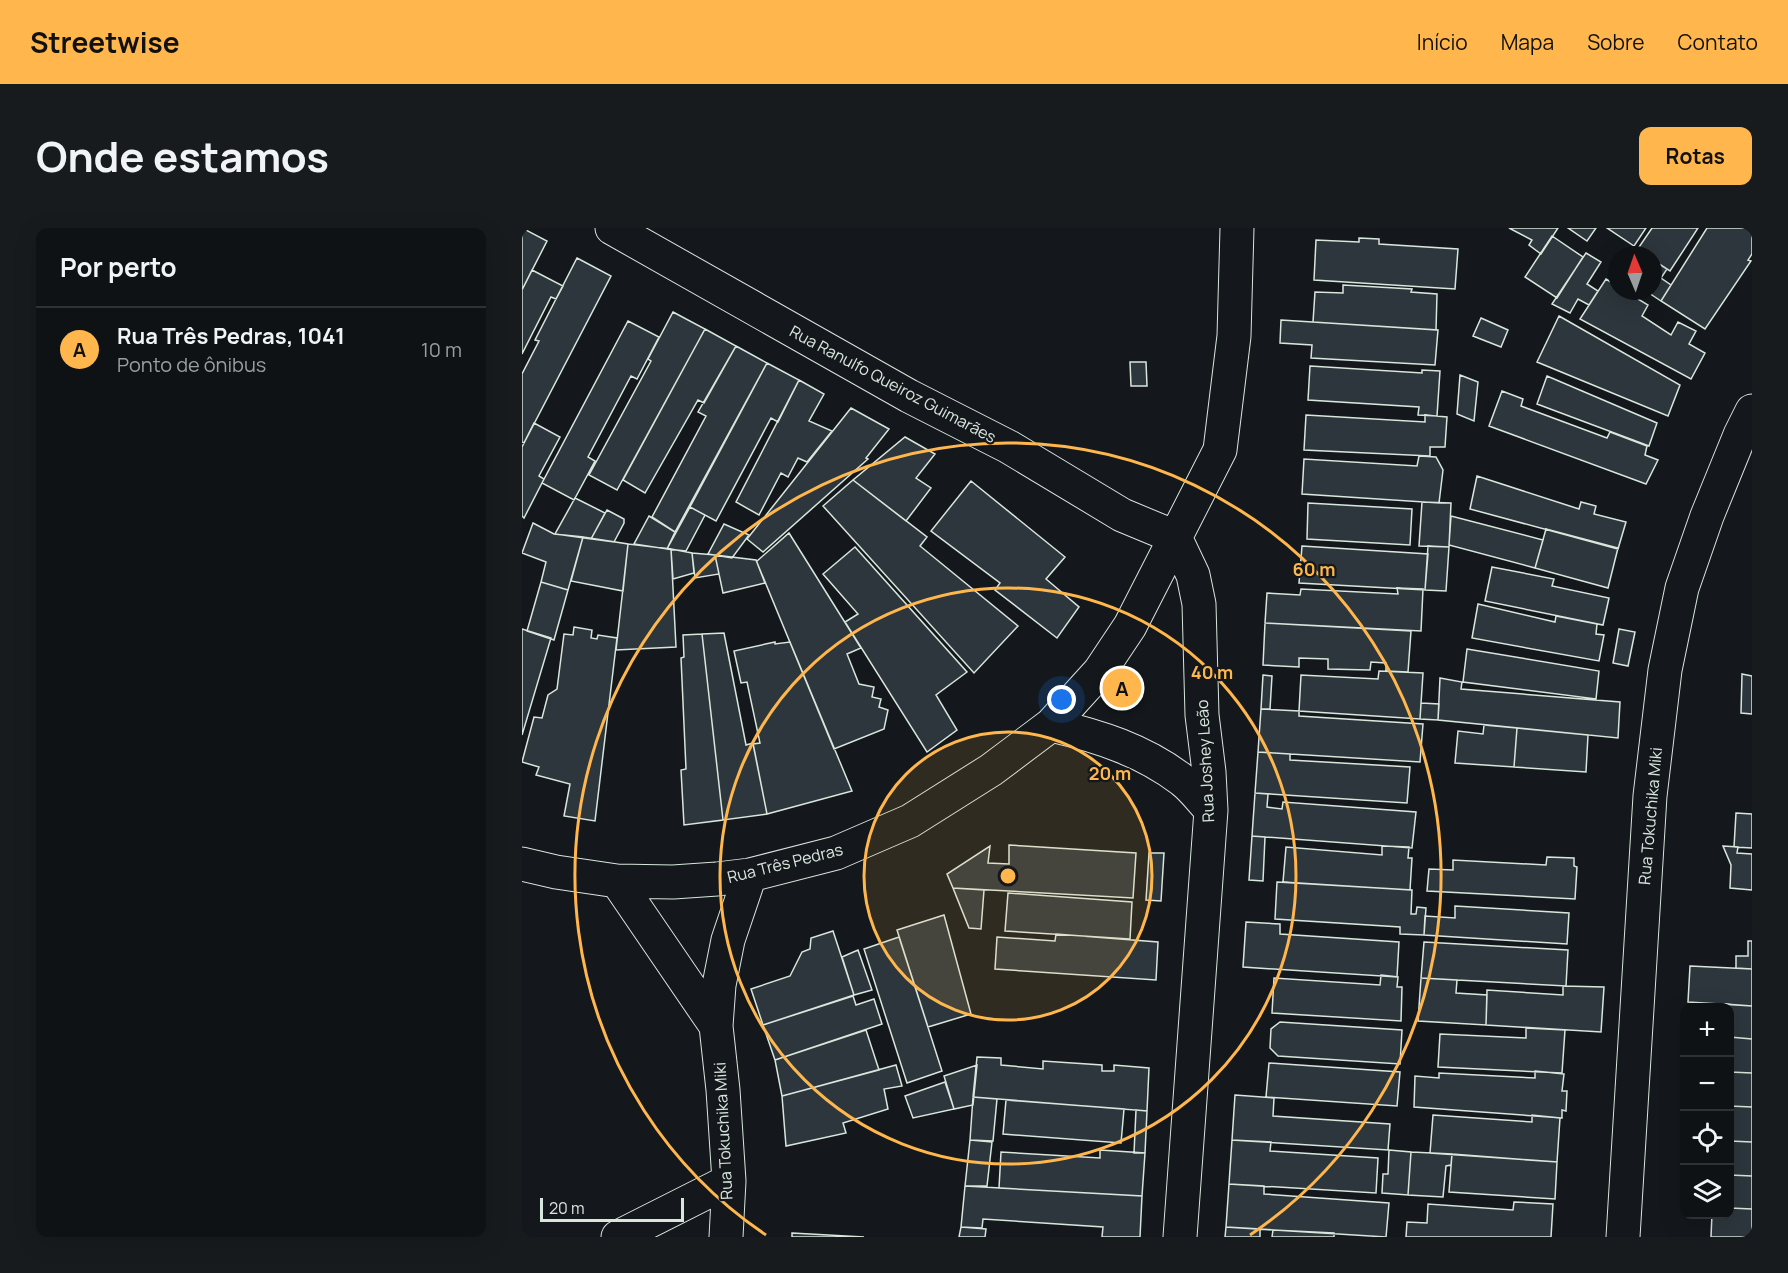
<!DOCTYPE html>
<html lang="pt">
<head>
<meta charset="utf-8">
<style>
  :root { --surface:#0f1215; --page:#181b1e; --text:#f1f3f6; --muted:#9b9ea0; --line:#2f3234; --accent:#ffb74d }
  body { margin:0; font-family:Manrope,sans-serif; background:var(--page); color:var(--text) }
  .controls { position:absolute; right:18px; bottom:18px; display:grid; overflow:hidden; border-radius:12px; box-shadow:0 6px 24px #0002 }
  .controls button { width:54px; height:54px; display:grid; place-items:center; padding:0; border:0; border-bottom:2px solid var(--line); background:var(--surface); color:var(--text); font:30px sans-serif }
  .compass { position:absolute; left:1086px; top:18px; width:54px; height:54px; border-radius:50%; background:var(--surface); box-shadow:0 6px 24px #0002; rotate:358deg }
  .scale { position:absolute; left:18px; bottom:15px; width:144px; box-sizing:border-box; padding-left:6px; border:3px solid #d8e6dc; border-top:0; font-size:16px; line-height:21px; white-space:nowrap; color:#d8e6dc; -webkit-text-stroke:4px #14181c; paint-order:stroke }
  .you { position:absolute; left:540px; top:472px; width:21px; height:21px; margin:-15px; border:4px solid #fff; border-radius:50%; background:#1a73e8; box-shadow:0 0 0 9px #1a73e833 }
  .badge { display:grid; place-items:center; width:39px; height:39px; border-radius:50%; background:var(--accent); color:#111; font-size:20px; font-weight:700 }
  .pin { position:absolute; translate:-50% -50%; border:3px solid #fff; box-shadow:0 2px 6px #0006 }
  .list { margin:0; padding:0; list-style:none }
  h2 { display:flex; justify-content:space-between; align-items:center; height:78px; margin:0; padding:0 24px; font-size:26px }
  h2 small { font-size:20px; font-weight:400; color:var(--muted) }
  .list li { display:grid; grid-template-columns:39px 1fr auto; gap:18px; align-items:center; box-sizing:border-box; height:84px; padding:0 24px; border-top:2px solid var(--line) }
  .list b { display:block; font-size:22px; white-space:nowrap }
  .list p { margin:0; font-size:20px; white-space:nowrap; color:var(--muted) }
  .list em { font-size:20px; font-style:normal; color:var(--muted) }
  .icon { flex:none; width:33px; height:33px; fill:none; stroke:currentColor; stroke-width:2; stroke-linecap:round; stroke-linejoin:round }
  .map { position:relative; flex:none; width:1230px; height:1009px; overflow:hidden; border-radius:12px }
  header { display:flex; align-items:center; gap:36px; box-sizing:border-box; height:84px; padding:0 30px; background:var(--accent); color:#111 }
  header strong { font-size:28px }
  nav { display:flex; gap:33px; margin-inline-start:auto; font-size:21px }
  .intro { display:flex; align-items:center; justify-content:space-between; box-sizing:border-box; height:144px; padding:0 36px }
  h1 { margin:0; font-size:42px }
  .button { padding:15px 27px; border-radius:12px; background:var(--accent); color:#111; font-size:21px; font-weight:700 }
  main { display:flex; gap:36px; padding:0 36px }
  aside { flex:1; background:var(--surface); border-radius:12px; box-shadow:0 6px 24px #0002 }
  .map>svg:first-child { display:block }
</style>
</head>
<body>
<header>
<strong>Streetwise</strong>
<nav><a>Início</a><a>Mapa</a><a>Sobre</a><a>Contato</a></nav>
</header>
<div class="intro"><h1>Onde estamos</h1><a class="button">Rotas</a></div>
<main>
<aside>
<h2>Por perto<small></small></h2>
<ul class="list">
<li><span class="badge">A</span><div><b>Rua Três Pedras, 1041</b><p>Ponto de ônibus</p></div><em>10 m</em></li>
</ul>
</aside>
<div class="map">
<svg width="1230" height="1009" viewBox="0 0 1230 1009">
  <rect width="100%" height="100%" fill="#14181c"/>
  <!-- building -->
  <path fill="#2c363c" stroke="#d8e6dc" stroke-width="1.5" d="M 0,0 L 25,13 L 0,62 Z
    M 987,0 L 1036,0 L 1019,26 L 1007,17 L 1010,12 Z
    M 1046,0 L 1074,0 L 1065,13 Z
    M 1085,0 L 1124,0 L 1112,18 Z
    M 1130,0 L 1176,0 L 1148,43 L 1131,32 L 1131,27 L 1123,27 L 1115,22 Z
    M 1185,0 L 1230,0 L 1230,26 L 1226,32 L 1229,33 L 1183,101 L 1139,73 Z
    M 1030,8 L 1061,29 L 1035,70 L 1003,49 Z
    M 837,10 L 857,11 L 857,16 L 936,21 L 933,61 L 792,52 L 794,12 L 837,14 Z
    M 1064,25 L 1079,34 L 1065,56 L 1076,63 L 1067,77 L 1056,71 L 1048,85 L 1030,76 Z
    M 55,30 L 89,48 L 2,215 L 0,214 L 0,146 L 17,113 L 13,112 Z
    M 1131,32 L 1145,41 L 1139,50 L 1149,57 L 1139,73 L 1124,63 L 1131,63 Z
    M 10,42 L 41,58 L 34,71 L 29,69 L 0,126 L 0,62 Z
    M 1084,51 L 1095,58 L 1095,63 L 1103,63 L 1126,77 L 1120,88 L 1149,107 L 1156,94 L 1174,103 L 1167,116 L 1183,125 L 1169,151 L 1058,91 Z
    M 821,57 L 890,61 L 889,64 L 915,66 L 914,102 L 791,94 L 793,64 L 821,65 Z
    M 151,84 L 183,101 L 95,262 L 67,247 L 129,133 L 126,131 Z
    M 1037,88 L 1158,157 L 1146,188 L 1015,134 Z
    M 959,90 L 986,102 L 979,119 L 951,108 Z
    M 759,92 L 916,102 L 913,137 L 789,130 L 790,117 L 758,115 Z
    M 106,93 L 137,109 L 115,151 L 109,148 L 66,229 L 73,233 L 52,272 L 20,255 Z
    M 183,101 L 214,118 L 182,175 L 176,172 L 123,265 L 101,252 Z
    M 214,118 L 245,135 L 153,304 L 130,289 L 184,188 L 176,184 Z
    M 608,134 L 624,134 L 625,158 L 609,158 Z
    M 245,135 L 277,152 L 256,194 L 249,190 L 194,293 L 168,279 Z
    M 788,138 L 900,145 L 900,142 L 918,143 L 915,188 L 896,187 L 897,179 L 786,172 Z
    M 938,147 L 956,154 L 952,193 L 935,186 Z
    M 1025,148 L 1135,195 L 1127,218 L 1015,176 Z
    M 277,152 L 302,166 L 287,193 L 310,203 L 285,234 L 276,230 L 266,249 L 259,245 L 237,287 L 214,274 Z
    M 980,163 L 1001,171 L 999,178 L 1085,210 L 1088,204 L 1125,218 L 1123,227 L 1136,232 L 1124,256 L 967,198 Z
    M 329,180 L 367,201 L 344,230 L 346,231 L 241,324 L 225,311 Z
    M 784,187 L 903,194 L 903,187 L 925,189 L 923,219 L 908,219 L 908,228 L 782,222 Z
    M 12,195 L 38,209 L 17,248 L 22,251 L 2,290 L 0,288 L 0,219 Z
    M 383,209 L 413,226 L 394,250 L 409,260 L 384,293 L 331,252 Z
    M 897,228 L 914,229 L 921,242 L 917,275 L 780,266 L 782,231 L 895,238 Z
    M 955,248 L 1057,281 L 1059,274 L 1074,278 L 1072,286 L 1104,294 L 1096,321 L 948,281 Z
    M 331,252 L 405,309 L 398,318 L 496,398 L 452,445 L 301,278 Z
    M 449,253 L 543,329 L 524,351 L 557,379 L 535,410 L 473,362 L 478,355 L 409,303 Z
    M 53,270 L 83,285 L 69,311 L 33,306 Z
    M 900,274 L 929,275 L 927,319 L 897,318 Z
    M 786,275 L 890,281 L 888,317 L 785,311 Z
    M 168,279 L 183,287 L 164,323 L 145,321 Z
    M 85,282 L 102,291 L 102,295 L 92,314 L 69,311 Z
    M 127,288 L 153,304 L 145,321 L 112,316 Z
    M 929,288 L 1021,312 L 1013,340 L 927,317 Z
    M 11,295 L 32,306 L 61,309 L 46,362 L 19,354 L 24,334 L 0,325 Z
    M 202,296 L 227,307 L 210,330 L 186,326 Z
    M 1024,301 L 1096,320 L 1086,360 L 1013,340 Z
    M 267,305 L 339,420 L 325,426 L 337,456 L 352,459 L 350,469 L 359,471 L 357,479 L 366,482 L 362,501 L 312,521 L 234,332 L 235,333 Z
    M 61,309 L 106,316 L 101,363 L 49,353 Z
    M 106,316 L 149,321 L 154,419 L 94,422 Z
    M 780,318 L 906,326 L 903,362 L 777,355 Z
    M 906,318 L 927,319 L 924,363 L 903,362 Z
    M 333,319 L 445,444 L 414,467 L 435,502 L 405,524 L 323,394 L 336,386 L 301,346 Z
    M 149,321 L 170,325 L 172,345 L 151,351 Z
    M 170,325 L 193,327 L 197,346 L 173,350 Z
    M 193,327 L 234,332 L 243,355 L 201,365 Z
    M 970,339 L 1032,351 L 1030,358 L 1087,370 L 1081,397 L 963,373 Z
    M 19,354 L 46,362 L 32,412 L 5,403 Z
    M 875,360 L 901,361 L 899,403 L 743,395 L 745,365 L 778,367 L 779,361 L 876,366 Z
    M 956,376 L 1033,394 L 1034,388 L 1075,396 L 1074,406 L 1082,407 L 1077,433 L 950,410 Z
    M 743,395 L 889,403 L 886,444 L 864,443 L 864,435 L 849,434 L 848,442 L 806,441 L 806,431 L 777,430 L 777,439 L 741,437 Z
    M 52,399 L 70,402 L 69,410 L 75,411 L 76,407 L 95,410 L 73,593 L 42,588 L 48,556 L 14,547 L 17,539 L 0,534 L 12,489 L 20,490 L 26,467 L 35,461 L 42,406 L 51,407 Z
    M 0,401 L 29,410 L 0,507 Z
    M 1097,401 L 1113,404 L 1106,438 L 1091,435 Z
    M 202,405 L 224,517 L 231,515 L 245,586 L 201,592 L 180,406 Z
    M 180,406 L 201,592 L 162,597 L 159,542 L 164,541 L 159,430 L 162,429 L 161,407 Z
    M 253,414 L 253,416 L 268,414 L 330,563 L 245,586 L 231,516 L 238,515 L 225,454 L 219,455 L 212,423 Z
    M 945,421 L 1077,443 L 1074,471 L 941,454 Z
    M 857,443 L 901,445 L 898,491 L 777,483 L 779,447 L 856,451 Z
    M 1220,446 L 1230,448 L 1230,486 L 1219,485 Z
    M 741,447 L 750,448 L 748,481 L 739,481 Z
    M 918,450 L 940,454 L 939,461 L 1098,474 L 1096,510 L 916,492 Z
    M 899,475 L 917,476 L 916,492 L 898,491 Z
    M 739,481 L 777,483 L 777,488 L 901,496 L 898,534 L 736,524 Z
    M 962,497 L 995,500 L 992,539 L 933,535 L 936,503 L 961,506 Z
    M 995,500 L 1066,507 L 1064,544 L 992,539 Z
    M 736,524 L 768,526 L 768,532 L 888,539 L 885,575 L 733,565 Z
    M 733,565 L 746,566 L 745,579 L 760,581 L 761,574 L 894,584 L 890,620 L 730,608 Z
    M 1214,585 L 1230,586 L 1230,620 L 1212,619 Z
    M 730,608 L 743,609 L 741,653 L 727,652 Z
    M 487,617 L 614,625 L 611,670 L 431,660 L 425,646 L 468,618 L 466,635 L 487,636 Z
    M 860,618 L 887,619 L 886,630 L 890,630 L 888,662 L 761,654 L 764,619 L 860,627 Z
    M 1201,618 L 1216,619 L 1215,625 L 1230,626 L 1230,662 L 1208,660 L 1209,637 Z
    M 627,625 L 642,625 L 639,673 L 624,672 Z
    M 1025,629 L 1052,630 L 1052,638 L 1055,639 L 1053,671 L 905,663 L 907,641 L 931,642 L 931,632 L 1024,637 Z
    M 755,654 L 890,662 L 889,686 L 894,686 L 895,679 L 904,680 L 902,707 L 878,706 L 878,699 L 753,691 Z
    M 431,660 L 462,662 L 459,701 L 447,700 Z
    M 486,665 L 610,674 L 608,711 L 483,703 Z
    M 933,678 L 1047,685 L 1045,716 L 902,707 L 903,688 L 933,690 Z
    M 422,687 L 449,786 L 406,799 L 375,702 Z
    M 724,694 L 758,696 L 758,706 L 877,714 L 875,749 L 721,739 Z
    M 311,703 L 332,767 L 241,797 L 229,761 L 268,748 L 280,724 L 288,721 L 289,710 Z
    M 534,706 L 636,714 L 634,752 L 473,741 L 475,709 L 533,713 Z
    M 377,709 L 420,843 L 385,855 L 342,721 Z
    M 1226,713 L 1230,713 L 1230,741 L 1214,740 L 1214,728 L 1226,728 Z
    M 902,714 L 1046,722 L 1044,758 L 899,750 Z
    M 336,722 L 350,762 L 332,767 L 320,729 Z
    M 1168,738 L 1230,741 L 1230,778 L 1166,774 Z
    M 859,747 L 876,749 L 875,759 L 880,759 L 879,793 L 750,785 L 752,750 L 858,757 Z
    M 899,750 L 935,752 L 934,765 L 965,767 L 964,797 L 896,793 Z
    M 1041,758 L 1082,759 L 1079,804 L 964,797 L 965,762 L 1041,767 Z
    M 331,768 L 334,777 L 352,771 L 360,796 L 253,832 L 241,797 Z
    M 1203,776 L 1230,778 L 1230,811 L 1208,809 L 1208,780 L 1203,780 Z
    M 758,794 L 880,802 L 878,836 L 756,828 L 748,820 L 749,801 Z
    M 1004,800 L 1043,802 L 1040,845 L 916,839 L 918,806 L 1004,810 Z
    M 344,802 L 357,842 L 260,868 L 253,832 Z
    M 1208,809 L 1230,811 L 1230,845 L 1208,844 Z
    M 455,829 L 479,830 L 479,837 L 521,841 L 521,833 L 580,837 L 580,843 L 592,843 L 592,837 L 627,840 L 625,883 L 451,869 Z
    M 747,835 L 878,844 L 875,878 L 744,869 Z
    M 374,837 L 380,858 L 362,861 L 366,881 L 321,895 L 324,905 L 264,918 L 260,868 Z
    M 455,837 L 451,877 L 432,881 L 422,848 Z
    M 1013,843 L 1042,846 L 1040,863 L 1045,863 L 1044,883 L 1040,882 L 1040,890 L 892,879 L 893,848 L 917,850 L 917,845 L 1013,850 Z
    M 1208,844 L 1230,845 L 1230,879 L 1208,878 Z
    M 423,854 L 432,881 L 391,890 L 383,868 Z
    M 713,867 L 752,870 L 751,888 L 868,896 L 866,922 L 710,912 Z
    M 451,869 L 475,871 L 471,913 L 448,912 Z
    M 484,872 L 602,881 L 599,915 L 481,906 Z
    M 1208,878 L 1230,879 L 1230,914 L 1208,913 Z
    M 614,882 L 625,883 L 623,925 L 612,925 Z
    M 911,887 L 1010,894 L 1010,887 L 1038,890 L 1035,934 L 908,925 Z
    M 448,912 L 470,914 L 465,958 L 443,958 Z
    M 710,912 L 749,914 L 748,923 L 856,930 L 854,965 L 707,956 Z
    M 1208,913 L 1230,914 L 1230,948 L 1208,947 Z
    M 578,922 L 623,925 L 620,968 L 477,960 L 479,924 L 578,930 Z
    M 867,922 L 889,924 L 886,967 L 860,965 L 861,946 L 866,946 Z
    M 889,924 L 930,926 L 929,937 L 924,938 L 921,969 L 886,967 Z
    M 930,926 L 1035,934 L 1033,971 L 927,964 Z
    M 1208,947 L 1230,948 L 1230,981 L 1208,980 Z
    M 707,956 L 742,958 L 742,966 L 867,975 L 864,1009 L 704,999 Z
    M 443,958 L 620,968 L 618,1009 L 580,1009 L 581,999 L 461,991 L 460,1000 L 439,999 Z
    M 992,974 L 1031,976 L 1029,1009 L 884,1009 L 885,994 L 905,995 L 906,976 L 991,982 Z
    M 1208,980 L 1230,981 L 1230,1009 L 1189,1009 L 1190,986 L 1208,986 Z
    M 439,999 L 464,1001 L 463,1009 L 437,1009 Z
    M 704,999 L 738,1001 L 738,1009 L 703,1009 Z
    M 751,1002 L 812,1005 L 812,1009 L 750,1009 Z
    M 270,1005 L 342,1009 L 270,1009 Z"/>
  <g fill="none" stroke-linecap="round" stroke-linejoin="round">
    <defs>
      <path id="minor" d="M 90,0 L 387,168 L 487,219 L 600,287 L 653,309
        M 653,309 L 671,347 L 677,376 L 680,487 L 687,544 L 689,582 L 658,1009
        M 529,497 C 576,508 621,522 660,552 C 671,560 679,572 689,582
        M 0,636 L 34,644 L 95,653 L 151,654 L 195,651 L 228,647 L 314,625 L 388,593 L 469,542 L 529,497 L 578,443 L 608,398 L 698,222 L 712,108 L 715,0
        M 95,653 L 194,798
        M 96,1009 L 207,953
        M 204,1009 L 207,953 L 201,862 L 194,798 L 197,757 L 206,712 L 228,647
        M 1101,1009 L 1128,568 L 1143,442 L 1160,360 L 1185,288 L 1218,207 L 1230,183"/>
    </defs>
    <!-- minor casing -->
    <use href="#minor" stroke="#d8e6dc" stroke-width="35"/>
    <!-- minor -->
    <use href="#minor" stroke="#14181c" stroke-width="33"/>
  </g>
  <!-- distance rings -->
  <circle cx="486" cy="648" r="144" fill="#ffb74d" fill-opacity=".12"/>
  <g fill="none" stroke="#ffb74d" stroke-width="3">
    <circle cx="486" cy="648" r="144"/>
    <circle cx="486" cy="648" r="288"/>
    <path d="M244 1007A433 433 0 1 1 728 1007"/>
  </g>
  <g text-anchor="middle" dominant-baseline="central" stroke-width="4.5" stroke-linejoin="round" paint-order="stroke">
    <!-- street labels -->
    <g font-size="16" fill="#d8e6dc" stroke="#14181c">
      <text transform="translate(371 156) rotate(28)">Rua Ranulfo Queiroz Guimarães</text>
      <text transform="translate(683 533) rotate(-93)">Rua Joshey Leão</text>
      <text transform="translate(1128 588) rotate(-85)">Rua Tokuchika Miki</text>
      <text transform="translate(263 635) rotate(-14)">Rua Três Pedras</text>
      <text transform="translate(201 903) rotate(-93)">Rua Tokuchika Miki</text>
    </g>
  </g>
  <circle cx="486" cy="648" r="9" fill="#ffb74d" stroke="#14181c" stroke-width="3"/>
  <g font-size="18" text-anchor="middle" font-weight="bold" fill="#ffb74d" stroke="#14181c" stroke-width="4.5" stroke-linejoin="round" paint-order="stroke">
    <text x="792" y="348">60 m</text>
    <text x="690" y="451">40 m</text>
    <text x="588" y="552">20 m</text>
  </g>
</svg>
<div class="controls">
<button>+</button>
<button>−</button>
<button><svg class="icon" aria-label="locate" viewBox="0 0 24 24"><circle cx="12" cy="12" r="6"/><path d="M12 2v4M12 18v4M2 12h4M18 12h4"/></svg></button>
<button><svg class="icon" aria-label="layers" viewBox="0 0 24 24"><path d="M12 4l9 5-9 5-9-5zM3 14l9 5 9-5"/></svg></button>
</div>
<svg class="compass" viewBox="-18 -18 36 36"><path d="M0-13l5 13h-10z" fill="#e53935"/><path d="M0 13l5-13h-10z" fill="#9b9ea0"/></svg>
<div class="scale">20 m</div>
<div class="you"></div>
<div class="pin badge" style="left:600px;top:460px">A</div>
</div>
</main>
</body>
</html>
